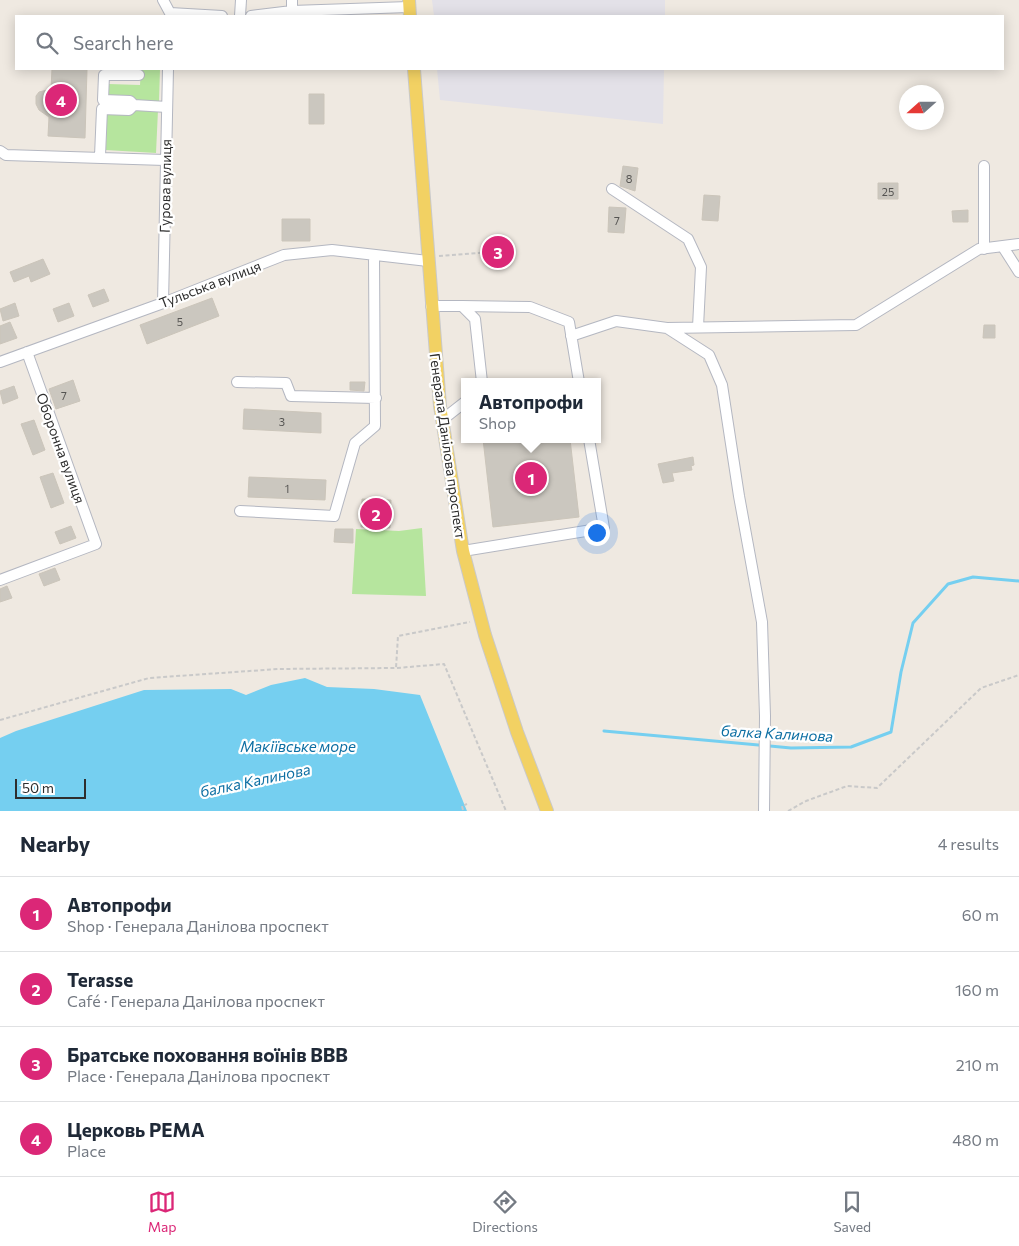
<!DOCTYPE html>
<html lang="en">
<head>
<meta charset="utf-8">
<style>
  :root { --surface:#fff; --page:#f6f6f7; --text:#1f2937; --muted:#747a83; --line:#e0e1e3; --accent:#db2777 }
  body { margin:0; font-family:Commissioner,sans-serif; background:var(--page); color:var(--text) }
  .compass { position:absolute; left:899px; top:85px; width:45px; height:45px; border-radius:50%; background:var(--surface); box-shadow:0 2px 12px #0003; rotate:249deg }
  .scale { position:absolute; left:15px; bottom:12px; width:71px; box-sizing:border-box; padding-left:5px; border:2px solid #2e2e2e; border-top:0; font-size:14px; line-height:18px; white-space:nowrap; color:#2e2e2e; -webkit-text-stroke:4px #fff; paint-order:stroke }
  .you { position:absolute; left:596px; top:532px; width:18px; height:18px; margin:-12px; border:4px solid #fff; border-radius:50%; background:#1a73e8; box-shadow:0 0 0 8px #1a73e833 }
  .badge { display:grid; place-items:center; width:32px; height:32px; border-radius:50%; background:var(--accent); color:#fff; font-size:16px; font-weight:700 }
  .pin { position:absolute; translate:-50% -50%; border:2px solid #fff; box-shadow:0 1px 5px #0006 }
  .popup { position:absolute; left:461px; top:378px; width:140px; height:65px; box-sizing:border-box; display:grid; place-content:center; border-radius:0px; background:var(--surface); filter:drop-shadow(0 1px 4px #0005); font-size:16px; white-space:nowrap; color:var(--muted) }
  .popup b { font-size:19px; color:var(--text) }
  .popup::after { content:''; position:absolute; left:50%; top:100%; margin-left:-10px; border:10px solid transparent; border-top-color:var(--surface) }
  .list { margin:0; padding:0; list-style:none }
  h2 { display:flex; justify-content:space-between; align-items:center; height:65px; margin:0; padding:0 20px; font-size:21px }
  h2 small { font-size:16px; font-weight:400; color:var(--muted) }
  .list li { display:grid; grid-template-columns:32px 1fr auto; gap:15px; align-items:center; box-sizing:border-box; height:75px; padding:0 20px; border-top:1px solid var(--line) }
  .list b { display:block; font-size:19px; white-space:nowrap }
  .list p { margin:0; font-size:16px; white-space:nowrap; color:var(--muted) }
  .list em { font-size:16px; font-style:normal; color:var(--muted) }
  .icon { flex:none; width:28px; height:28px; fill:none; stroke:currentColor; stroke-width:2; stroke-linecap:round; stroke-linejoin:round }
  .map { position:relative; flex:none; width:1019px; height:811px; overflow:hidden }
  .search { position:absolute; background:var(--surface); box-shadow:0 2px 12px #0003; left:15px; right:15px; top:15px; height:55px; display:flex; align-items:center; gap:12px; box-sizing:border-box; padding:0 18px; border-radius:0px; color:var(--muted); font-size:19px }
  .sheet { height:365px; background:var(--surface) }
  nav { display:flex; justify-content:space-around; align-items:center; box-sizing:border-box; height:70px; border-top:1px solid var(--line); background:var(--surface); font-size:14px; color:var(--muted) }
  nav a { display:grid; justify-items:center; gap:2px }
  nav .on { color:var(--accent) }
  .map>svg:first-child { display:block }
</style>
</head>
<body>
<div class="map">
<svg width="1019" height="811" viewBox="0 0 1019 811">
  <rect width="100%" height="100%" fill="#efe9e1"/>
  <!-- industrial -->
  <path fill="#e3e1e8" d="M 432,0 L 665,0 L 665,16 L 434,16 Z
    M 437,69 L 664,69 L 663,124 L 440,100 Z"/>
  <!-- green -->
  <path fill="#b6e59e" d="M 141,69 L 160,69 L 159,102 L 107,97 L 108,84 L 140,85 Z
    M 136,109 L 158,110 L 156,153 L 106,150 L 107,111 Z
    M 422,528 L 426,596 L 352,594 L 356,529 L 399,531 Z"/>
  <!-- water -->
  <path fill="#75cff0" d="M 305,678 L 327,687 L 374,689 L 420,695 L 467,811 L 0,811 L 0,738 L 16,731 L 144,690 L 231,689 L 246,695 L 271,685 Z"/>
  <g fill="none" stroke-linecap="round" stroke-linejoin="round">
    <!-- stream -->
    <path stroke="#75cff0" stroke-width="3" d="M 604,731 L 791,748 L 851,747 L 891,732 L 901,672 L 913,623 L 948,584 L 973,577 L 1019,581"/>
  </g>
  <!-- building -->
  <path fill="#cbc7bf" stroke="#cbc5ba" d="M 52,69 L 87,69 L 85,138 L 48,136 L 49,117 L 39,110 L 36,104 L 36,96 L 39,92 L 51,89 Z
    M 309,94 L 324,94 L 324,124 L 309,124 Z
    M 623,166 L 638,168 L 635,191 L 620,186 Z
    M 878,183 L 898,183 L 898,199 L 878,199 Z
    M 704,195 L 720,196 L 718,221 L 702,220 Z
    M 609,207 L 626,208 L 624,233 L 608,232 Z
    M 968,210 L 968,222 L 953,222 L 952,211 Z
    M 282,219 L 310,219 L 310,241 L 282,241 Z
    M 43,259 L 50,274 L 31,282 L 29,276 L 14,282 L 10,272 Z
    M 104,289 L 109,301 L 93,307 L 88,295 Z
    M 212,298 L 219,316 L 147,344 L 140,325 Z
    M 15,303 L 19,316 L 3,321 L 0,309 Z
    M 69,303 L 74,316 L 58,322 L 53,309 Z
    M 10,322 L 17,338 L 0,344 L 0,326 Z
    M 984,325 L 995,325 L 995,338 L 983,338 Z
    M 73,380 L 80,401 L 56,409 L 49,389 Z
    M 350,382 L 365,382 L 364,391 L 350,390 Z
    M 14,386 L 18,398 L 3,404 L 0,391 Z
    M 244,409 L 321,413 L 321,433 L 243,429 Z
    M 34,420 L 45,450 L 33,455 L 21,424 Z
    M 483,439 L 570,439 L 579,517 L 493,527 Z
    M 693,457 L 694,465 L 691,466 L 692,470 L 672,473 L 674,481 L 663,483 L 658,464 Z
    M 53,473 L 64,503 L 51,508 L 40,477 Z
    M 249,477 L 326,480 L 325,500 L 248,497 Z
    M 362,499 L 391,500 L 390,528 L 361,527 Z
    M 71,526 L 76,538 L 60,544 L 55,532 Z
    M 335,529 L 353,529 L 353,543 L 334,542 Z
    M 55,568 L 60,580 L 44,586 L 39,574 Z
    M 7,586 L 12,598 L 0,602 L 0,589 Z"/>
  <g fill="none" stroke-linecap="round" stroke-linejoin="round">
    <defs>
      <path id="minor" d="M 163,0 L 170,13 L 222,16
        M 292,11 L 292,0
        M 240,16 L 241,0
        M 251,16 L 292,11 L 409,7
        M 139,75 L 104,75 L 103,100 L 130,101 L 134,105 L 167,107
        M 0,151 L 6,155 L 165,160
        M 100,156 L 102,109 L 129,110 L 134,105
        M 612,189 L 688,239 L 701,267 L 698,327
        M 1003,247 L 1019,272
        M 984,249 L 984,166
        M 163,303 L 168,69
        M 431,306 L 462,306 L 475,319 L 482,382
        M 462,306 L 530,307 L 569,322 L 579,382
        M 667,328 L 709,355 L 722,385 L 739,496 L 762,622 L 765,716 L 764,811
        M 571,336 L 616,321 L 667,328 L 856,325 L 979,249 L 1019,244
        M 0,362 L 163,303 L 284,255 L 332,250 L 428,261
        M 237,382 L 286,383 L 291,396 L 376,398
        M 442,420 L 465,402
        M 240,511 L 334,516 L 355,443 L 375,426 L 374,255
        M 463,551 L 604,528 L 589,439
        M 0,580 L 96,544 L 27,352"/>
      <path id="major" d="M 409,0 L 410,16
        M 414,69 L 440,406 L 463,551 L 485,635 L 517,732 L 547,811"/>
    </defs>
    <!-- minor casing -->
    <use href="#minor" stroke="#b4b7c1" stroke-width="12"/>
    <!-- major casing -->
    <use href="#major" stroke="#c9c9c9" stroke-width="14"/>
    <!-- path -->
    <path stroke="#c9c9c9" stroke-width="2" stroke-dasharray="4 2.5" stroke-linecap="butt" d="M 439,256 L 492,252
      M 397,668 L 444,664 L 506,811
      M 0,720 L 149,678 L 278,669 L 396,668 L 398,636 L 470,622
      M 463,810 L 462,806 L 467,804
      M 788,811 L 806,801 L 847,786 L 877,788 L 981,688 L 1019,675"/>
    <!-- minor -->
    <use href="#minor" stroke="#fff" stroke-width="10"/>
    <!-- major -->
    <use href="#major" stroke="#f2d163" stroke-width="12"/>
  </g>
  <g text-anchor="middle" dominant-baseline="central" stroke-width="4.5" stroke-linejoin="round" paint-order="stroke">
    <!-- number labels -->
    <g font-size="11" fill="#555452">
      <text x="629" y="178">8</text>
      <text x="888" y="191">25</text>
      <text x="617" y="220">7</text>
      <text x="180" y="321">5</text>
      <text x="64" y="395">7</text>
      <text x="282" y="421">3</text>
      <text x="287" y="488">1</text>
    </g>
    <!-- street labels -->
    <g font-size="14" fill="#2e2e2e" stroke="#fff">
      <text transform="translate(165 186) rotate(-89)">Гурова вулиця</text>
      <text transform="translate(210 284) rotate(-21)">Тульська вулиця</text>
      <text transform="translate(448 446) rotate(82)">Генерала Данілова проспект</text>
      <text transform="translate(61 448) rotate(70)">Оборонна вулиця</text>
    </g>
    <!-- water labels -->
    <g font-size="15" font-style="italic" fill="#0d6fa3" stroke="#fff">
      <text transform="translate(777 733) rotate(3)">балка Калинова</text>
      <text x="298" y="746">Макіївське море</text>
      <text transform="translate(255 780) rotate(-12)">балка Калинова</text>
    </g>
  </g>
</svg>
<svg class="compass" viewBox="-18 -18 36 36"><path d="M0-13l5 13h-10z" fill="#e53935"/><path d="M0 13l5-13h-10z" fill="#747a83"/></svg>
<div class="scale">50 m</div>
<div class="you"></div>
<div class="pin badge" style="left:531px;top:478px">1</div>
<div class="popup"><b>Автопрофи</b>Shop</div>
<div class="pin badge" style="left:376px;top:514px">2</div>
<div class="pin badge" style="left:498px;top:252px">3</div>
<div class="pin badge" style="left:61px;top:100px">4</div>
<div class="search"><svg class="icon" aria-label="search" viewBox="0 0 24 24"><circle cx="10" cy="10" r="6"/><path d="M15 15l6 6"/></svg>Search here</div>
</div>
<section class="sheet">
<h2>Nearby<small>4 results</small></h2>
<ul class="list">
<li><span class="badge">1</span><div><b>Автопрофи</b><p>Shop · Генерала Данілова проспект</p></div><em>60 m</em></li>
<li><span class="badge">2</span><div><b>Terasse</b><p>Café · Генерала Данілова проспект</p></div><em>160 m</em></li>
<li><span class="badge">3</span><div><b>Братське поховання воїнів ВВВ</b><p>Place · Генерала Данілова проспект</p></div><em>210 m</em></li>
<li><span class="badge">4</span><div><b>Церковь РЕМА</b><p>Place</p></div><em>480 m</em></li>
</ul>
</section>
<nav>
<a class="on"><svg class="icon" aria-label="map" viewBox="0 0 24 24"><path d="M3 6l6-2 6 2 6-2v14l-6 2-6-2-6 2zM9 4v14M15 6v14"/></svg>Map</a>
<a><svg class="icon" aria-label="directions" viewBox="0 0 24 24"><path d="M12 3l9 9-9 9-9-9zM9 14v-3h6M13 9l2 2-2 2"/></svg>Directions</a>
<a><svg class="icon" aria-label="saved" viewBox="0 0 24 24"><path d="M7 4h10v16l-5-4-5 4z"/></svg>Saved</a>
</nav>
</body>
</html>
